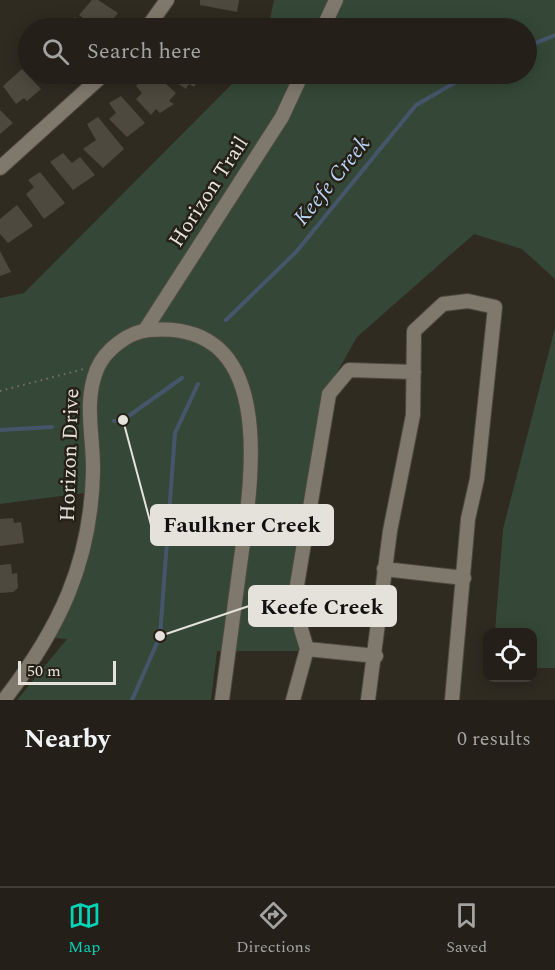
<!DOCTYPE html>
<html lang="en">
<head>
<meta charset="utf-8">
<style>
  :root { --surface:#242019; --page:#302d26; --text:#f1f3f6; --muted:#a3a3a2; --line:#413e38; --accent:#00d5b7 }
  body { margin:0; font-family:Spectral,serif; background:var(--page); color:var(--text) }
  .controls { position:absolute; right:18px; bottom:18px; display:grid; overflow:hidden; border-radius:12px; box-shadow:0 3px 15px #0003 }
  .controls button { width:54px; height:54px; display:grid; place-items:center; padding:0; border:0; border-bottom:2px solid var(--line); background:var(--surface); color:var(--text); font:30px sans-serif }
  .scale { position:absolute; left:18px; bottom:15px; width:98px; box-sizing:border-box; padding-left:6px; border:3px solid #e5e2db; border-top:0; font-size:16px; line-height:21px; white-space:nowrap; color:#e5e2db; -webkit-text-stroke:4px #262117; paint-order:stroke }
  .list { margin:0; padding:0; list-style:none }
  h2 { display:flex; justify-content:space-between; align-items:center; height:78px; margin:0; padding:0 24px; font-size:26px }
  h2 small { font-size:20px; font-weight:400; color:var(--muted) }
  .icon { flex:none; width:33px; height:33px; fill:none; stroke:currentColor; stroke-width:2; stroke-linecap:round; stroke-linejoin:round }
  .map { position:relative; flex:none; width:555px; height:700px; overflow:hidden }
  .search { position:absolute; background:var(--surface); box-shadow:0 3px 15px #0003; left:18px; right:18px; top:18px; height:66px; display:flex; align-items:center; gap:15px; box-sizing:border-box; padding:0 21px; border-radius:33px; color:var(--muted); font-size:22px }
  .sheet { height:186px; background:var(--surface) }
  nav { display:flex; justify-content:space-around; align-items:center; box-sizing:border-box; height:84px; border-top:2px solid var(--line); background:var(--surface); font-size:16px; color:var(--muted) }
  nav a { display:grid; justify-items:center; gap:3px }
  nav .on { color:var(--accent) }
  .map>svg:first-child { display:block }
</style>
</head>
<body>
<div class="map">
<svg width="555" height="700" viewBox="0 0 555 700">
  <rect width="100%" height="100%" fill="#302b21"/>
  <!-- green -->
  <path fill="#354837" d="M 274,0 L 555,0 L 555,279 L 522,249 L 474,234 L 357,337 L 326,392 L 291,590 L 301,651 L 217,651 L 211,700 L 17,700 L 67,639 L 42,637 L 72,585 L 92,492 L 0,504 L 0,298 L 24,293 L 242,74 L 526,74 L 526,28 L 268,28 Z
    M 555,328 L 555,668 L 533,668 L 532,632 L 495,632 L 503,529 Z"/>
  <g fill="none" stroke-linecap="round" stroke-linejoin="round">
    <!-- stream -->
    <path stroke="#45566b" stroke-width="4" d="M 526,47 L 555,35
      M 226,320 L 296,252 L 416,105 L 470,74
      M 114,421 L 123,420 L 182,378
      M 0,430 L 52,427
      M 132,700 L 160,636 L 175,433 L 198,384"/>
  </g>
  <!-- building -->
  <path fill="#4e493e" d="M 92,0 L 98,0 L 118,13 L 108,25 L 103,23 L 97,28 L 79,15 Z
    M 200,0 L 239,0 L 237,12 L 200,5 Z
    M 75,17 L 86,28 L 63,28 Z
    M 208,19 L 223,28 L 201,28 Z
    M 22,69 L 41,89 L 27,101 L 24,98 L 16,104 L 3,86 Z
    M 147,74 L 155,74 L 176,93 L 169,101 L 174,104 L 160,113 L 156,109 L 151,115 L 136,99 L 142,93 L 136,86 Z
    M 163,74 L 203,74 L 194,87 L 189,84 L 186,89 Z
    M 121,96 L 145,123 L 127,137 L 109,119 L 116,113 L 109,103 Z
    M 0,110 L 13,123 L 0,134 Z
    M 98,117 L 124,149 L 103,168 L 83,149 L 96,140 L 87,124 Z
    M 63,153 L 72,163 L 80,157 L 95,175 L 73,190 L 50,162 Z
    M 40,172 L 65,203 L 44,219 L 26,194 L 34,187 L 28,180 Z
    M 17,205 L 33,226 L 8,243 L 0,234 L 0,219 Z
    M 0,251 L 11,272 L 0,276 Z
    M 13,518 L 14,523 L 21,522 L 24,543 L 0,546 L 0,519 Z
    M 11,564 L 12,574 L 17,573 L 18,588 L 13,592 L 0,593 L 0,565 Z"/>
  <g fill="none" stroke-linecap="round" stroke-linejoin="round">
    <defs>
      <path id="minor" d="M 147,28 L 167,0
        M 323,28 L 336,0
        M 0,168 L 104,74
        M 145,330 L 282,117 L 302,74
        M 384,569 L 464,578
        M 307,649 L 376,656
        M 4,700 C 59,629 91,563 93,472 C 94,438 83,403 97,369 C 105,350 128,332 149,330 C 281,318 251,485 240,565 C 234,610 228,655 222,700
        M 293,700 L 307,649 L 301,629 L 296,591 L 329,394 L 349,370 L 414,372
        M 368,700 L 390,531 L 413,415 L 414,331 L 443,304 L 468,301 L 495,307 L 477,479 L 468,519 L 452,700"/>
    </defs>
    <!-- minor casing -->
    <use href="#minor" stroke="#4d4a40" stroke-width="16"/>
    <!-- path -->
    <path stroke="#777269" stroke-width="2" stroke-dasharray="1.5 4.5" stroke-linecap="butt" d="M 0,391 L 84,369"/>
    <!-- minor -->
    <use href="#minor" stroke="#7f796d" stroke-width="14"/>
  </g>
  <g text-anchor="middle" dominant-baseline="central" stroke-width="5" stroke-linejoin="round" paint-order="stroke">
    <!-- street labels -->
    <g font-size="21" fill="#e5e2db" stroke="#262117">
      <text transform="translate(209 192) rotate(-57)">Horizon Trail</text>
      <text transform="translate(70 455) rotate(-88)">Horizon Drive</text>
    </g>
    <!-- water labels -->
    <g font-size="22" font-style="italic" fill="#bad6f8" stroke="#262117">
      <text transform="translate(332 181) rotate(-51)">Keefe Creek</text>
    </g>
  </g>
  <!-- callouts -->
  <path fill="none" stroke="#e5e2db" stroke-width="2" d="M123 420L151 525M160 636L249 606"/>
  <g fill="#e5e2db" stroke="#262117" stroke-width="2">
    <circle cx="123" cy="420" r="6"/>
    <circle cx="160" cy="636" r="6"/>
  </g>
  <g fill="#e5e2db" stroke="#e5e2db" stroke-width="2">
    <rect x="151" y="505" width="182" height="40" rx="6"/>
    <rect x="249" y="586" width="147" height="40" rx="6"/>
  </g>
  <g font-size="22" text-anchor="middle" font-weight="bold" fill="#111">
    <text x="242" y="532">Faulkner Creek</text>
    <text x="322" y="614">Keefe Creek</text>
  </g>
</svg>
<div class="controls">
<button><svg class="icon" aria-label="locate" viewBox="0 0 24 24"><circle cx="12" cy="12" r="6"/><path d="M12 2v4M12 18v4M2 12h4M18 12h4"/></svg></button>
</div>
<div class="scale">50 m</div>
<div class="search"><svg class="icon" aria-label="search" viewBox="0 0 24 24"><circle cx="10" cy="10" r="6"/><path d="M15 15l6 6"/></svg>Search here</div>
</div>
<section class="sheet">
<h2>Nearby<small>0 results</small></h2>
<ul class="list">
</ul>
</section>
<nav>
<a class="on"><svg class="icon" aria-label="map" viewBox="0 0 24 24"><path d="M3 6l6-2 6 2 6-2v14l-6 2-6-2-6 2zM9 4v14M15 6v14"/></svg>Map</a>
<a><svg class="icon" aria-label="directions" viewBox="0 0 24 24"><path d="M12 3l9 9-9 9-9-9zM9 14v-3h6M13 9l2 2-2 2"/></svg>Directions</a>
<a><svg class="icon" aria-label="saved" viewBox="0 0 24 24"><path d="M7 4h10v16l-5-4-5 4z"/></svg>Saved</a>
</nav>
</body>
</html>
